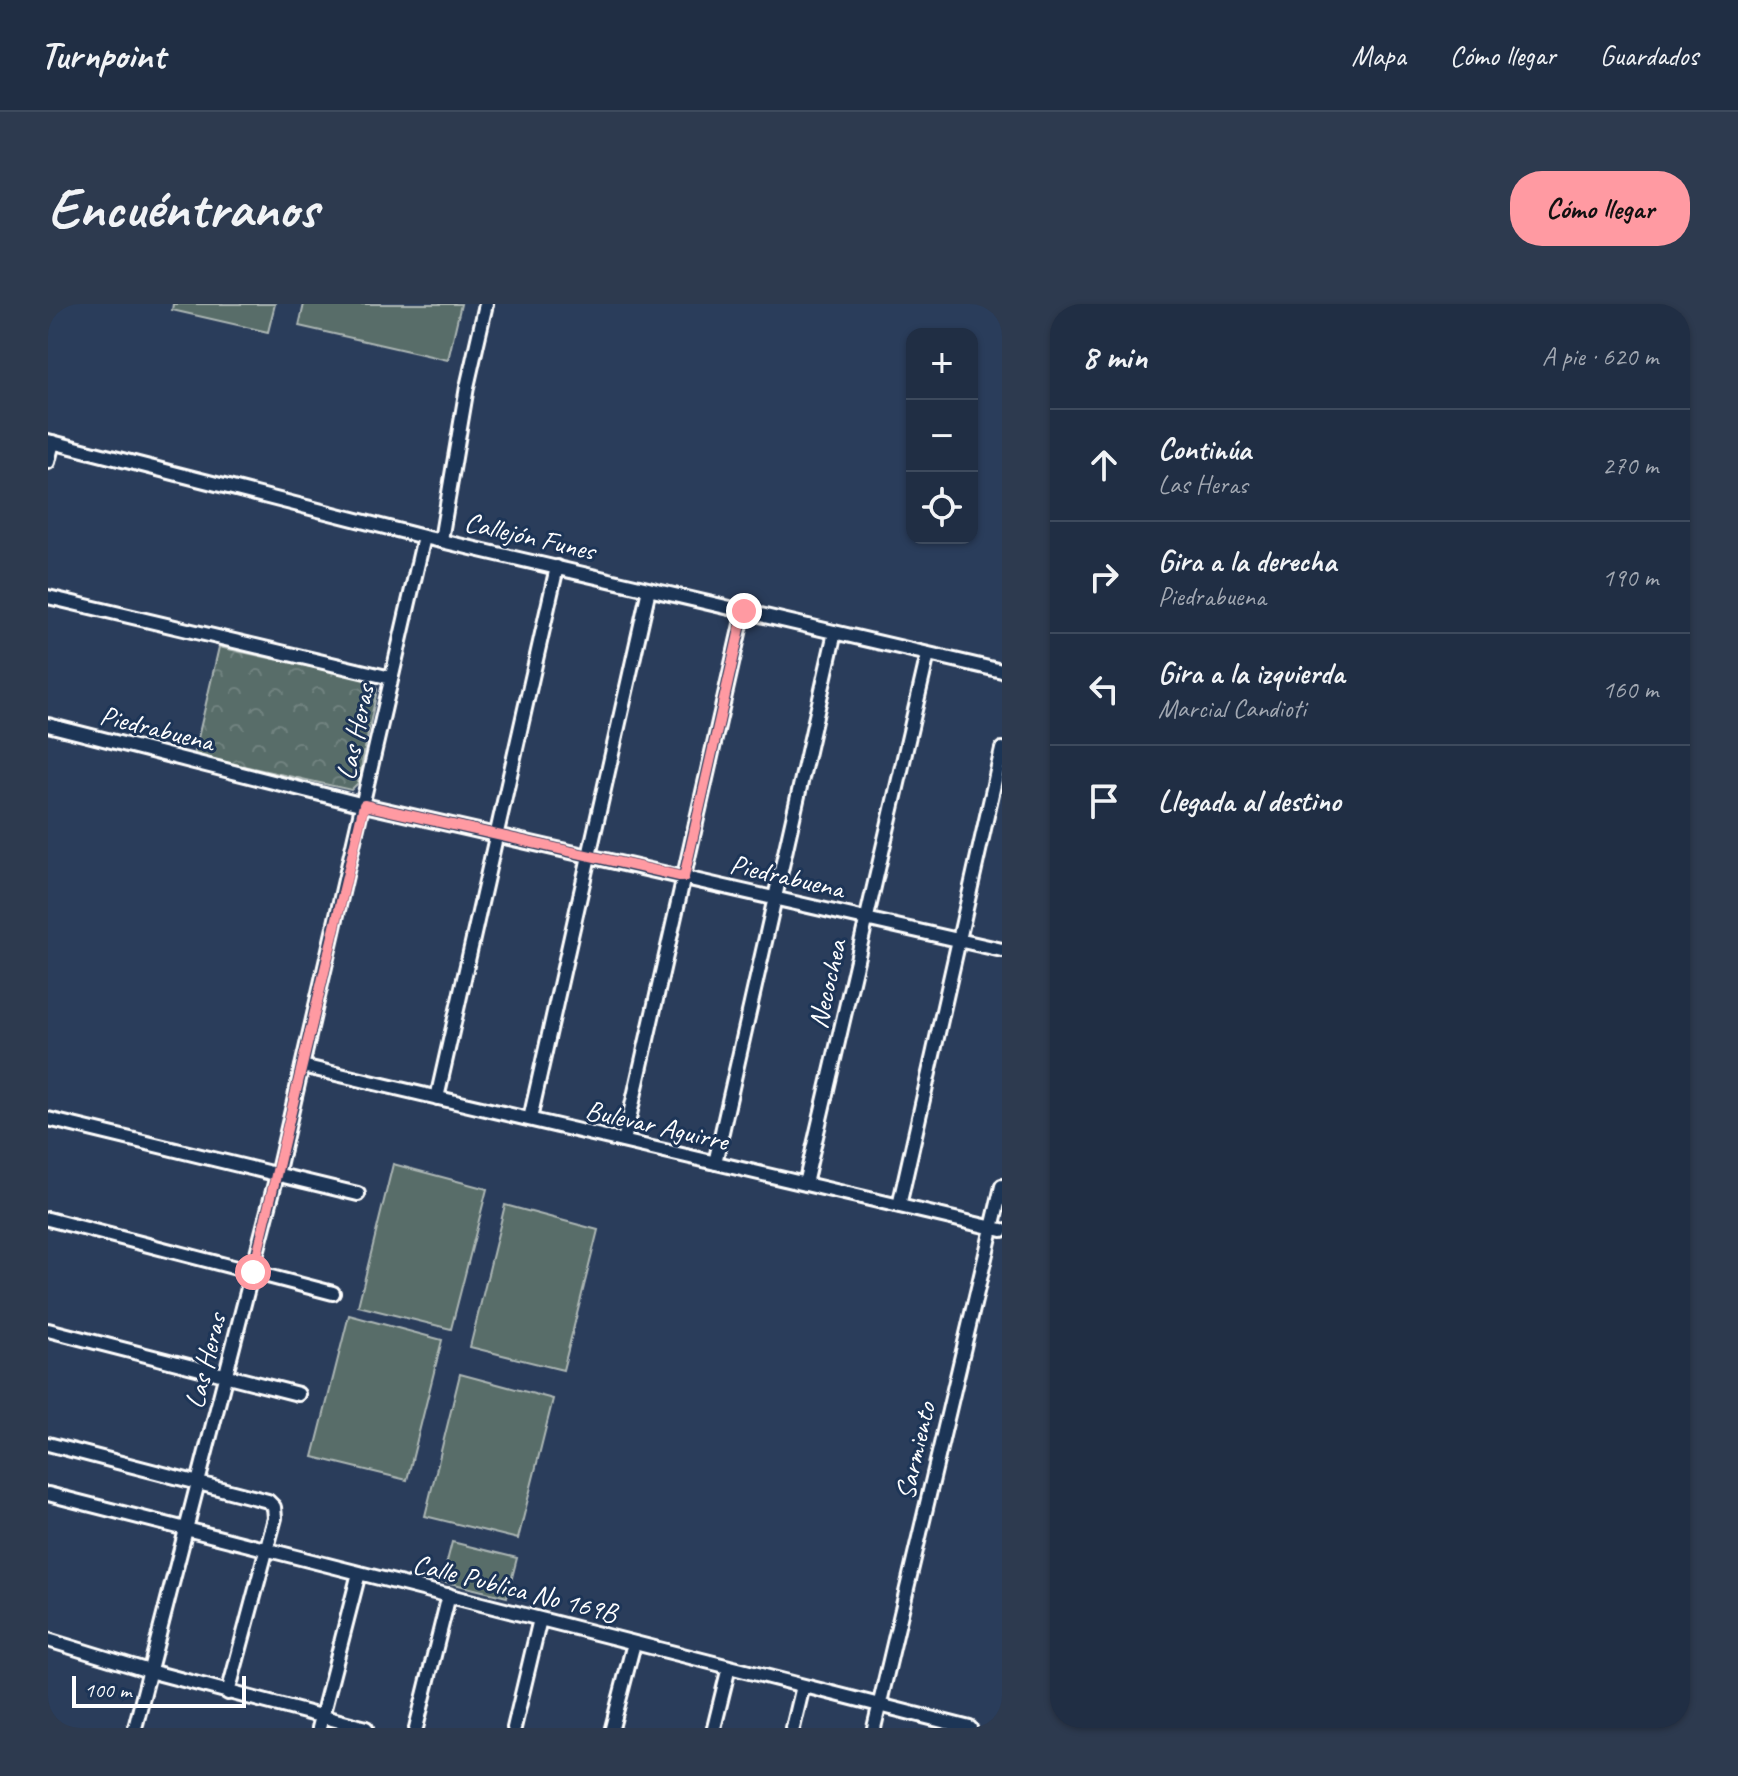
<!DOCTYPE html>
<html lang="es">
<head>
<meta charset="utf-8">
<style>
  :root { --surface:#202e44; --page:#2d3a4f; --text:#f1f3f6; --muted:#a2a8b2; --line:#3d4a5d; --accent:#ff9aa2 }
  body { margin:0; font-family:Caveat,sans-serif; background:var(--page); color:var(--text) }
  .controls { position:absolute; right:24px; top:24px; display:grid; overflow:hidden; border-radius:16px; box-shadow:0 2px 6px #0004 }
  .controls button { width:72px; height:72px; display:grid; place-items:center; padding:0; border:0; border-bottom:2px solid var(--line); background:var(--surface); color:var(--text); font:40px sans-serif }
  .scale { position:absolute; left:24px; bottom:20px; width:174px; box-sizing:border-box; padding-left:8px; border:4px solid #fff; border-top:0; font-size:22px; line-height:28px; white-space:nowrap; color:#fff; -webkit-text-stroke:6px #1d3557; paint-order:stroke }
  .stop { position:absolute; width:24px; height:24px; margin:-18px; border:6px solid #ff9aa2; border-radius:50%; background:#fff }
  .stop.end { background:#ff9aa2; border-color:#fff; box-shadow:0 2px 8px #0008 }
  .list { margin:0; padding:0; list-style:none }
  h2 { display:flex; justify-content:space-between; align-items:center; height:104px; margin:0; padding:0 32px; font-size:34px }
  h2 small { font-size:26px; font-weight:400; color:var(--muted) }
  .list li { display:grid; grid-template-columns:52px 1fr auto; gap:24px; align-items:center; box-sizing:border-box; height:112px; padding:0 32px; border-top:2px solid var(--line) }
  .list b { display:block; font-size:30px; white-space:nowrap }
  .list p { margin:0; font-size:26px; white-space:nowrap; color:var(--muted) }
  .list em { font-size:26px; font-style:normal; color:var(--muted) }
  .icon { flex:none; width:44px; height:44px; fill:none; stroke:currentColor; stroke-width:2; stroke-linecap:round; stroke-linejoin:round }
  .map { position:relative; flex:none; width:954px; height:1424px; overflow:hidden; border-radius:32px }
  header { display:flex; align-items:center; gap:48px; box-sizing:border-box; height:112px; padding:0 40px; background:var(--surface); border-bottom:2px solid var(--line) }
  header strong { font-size:38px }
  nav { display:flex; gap:44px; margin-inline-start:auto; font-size:28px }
  .intro { display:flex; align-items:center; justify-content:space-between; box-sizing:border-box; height:192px; padding:0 48px }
  h1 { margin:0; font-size:56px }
  .button { padding:20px 36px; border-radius:32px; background:var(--accent); color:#111; font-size:28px; font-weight:700 }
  main { display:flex; gap:48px; padding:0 48px }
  aside { flex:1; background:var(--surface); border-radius:32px; box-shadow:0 2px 6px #0004 }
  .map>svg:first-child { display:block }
</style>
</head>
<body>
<header>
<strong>Turnpoint</strong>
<nav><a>Mapa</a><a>Cómo llegar</a><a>Guardados</a></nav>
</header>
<div class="intro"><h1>Encuéntranos</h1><a class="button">Cómo llegar</a></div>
<main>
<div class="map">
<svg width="954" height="1424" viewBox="0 0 954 1424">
  <defs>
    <pattern id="park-crowns" width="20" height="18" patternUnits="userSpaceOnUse" patternTransform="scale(2)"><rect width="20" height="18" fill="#586d69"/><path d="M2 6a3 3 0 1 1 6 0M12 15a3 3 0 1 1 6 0" fill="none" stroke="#718380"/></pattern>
  </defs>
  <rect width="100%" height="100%" fill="#2a3d5b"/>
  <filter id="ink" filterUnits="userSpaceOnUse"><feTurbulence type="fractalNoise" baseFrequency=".0125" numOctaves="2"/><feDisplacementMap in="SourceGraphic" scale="16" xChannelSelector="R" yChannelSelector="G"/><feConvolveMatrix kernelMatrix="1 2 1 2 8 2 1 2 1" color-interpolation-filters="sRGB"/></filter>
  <g filter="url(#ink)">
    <!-- park -->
    <path fill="url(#park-crowns)" stroke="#acb6b4" stroke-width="2" d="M 171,343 L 324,376 L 329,386 L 310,479 L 303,486 L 146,451 Z"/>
    <!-- pitch -->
    <path fill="#586d69" stroke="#acb6b4" stroke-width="2" d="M 125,0 L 227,0 L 220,28 L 124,6 Z
      M 256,0 L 413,0 L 400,56 L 251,22 Z
      M 345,860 L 439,885 L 403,1025 L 310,1002 Z
      M 457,901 L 550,926 L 515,1066 L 422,1043 Z
      M 301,1011 L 394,1036 L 359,1176 L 265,1153 Z
      M 412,1070 L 505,1095 L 470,1235 L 377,1212 Z
      M 404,1238 L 469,1254 L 459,1293 L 394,1277 Z"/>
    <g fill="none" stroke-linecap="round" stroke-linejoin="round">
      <defs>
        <path id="minor" d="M 0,137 L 376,233 L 954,367
          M 0,158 L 5,138
          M 393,236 L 419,83 L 438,0
          M 0,293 L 343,374
          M 0,421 L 316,501 L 954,646
          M 254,762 L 954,926
          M 389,794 L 509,263
          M 0,815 L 310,890
          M 482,815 L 601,285
          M 576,837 L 696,307
          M 667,859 L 787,328
          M 757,880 L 880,350
          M 851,902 L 954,445
          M 0,915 L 285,989
          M 0,1026 L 250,1090
          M 0,1140 L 220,1197 L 226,1203 L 227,1214 L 180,1389
          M 0,1190 L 922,1424
          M 0,1336 L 101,1367 L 318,1424
          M 87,1424 L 229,871 L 376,233
          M 271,1424 L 311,1269
          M 368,1424 L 401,1291
          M 466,1424 L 492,1315
          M 564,1424 L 586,1339
          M 666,1424 L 681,1363
          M 745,1424 L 755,1382
          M 826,1424 L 954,882"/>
      </defs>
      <!-- minor casing -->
      <use href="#minor" stroke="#fff" stroke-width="18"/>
      <!-- minor -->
      <use href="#minor" stroke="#1d3557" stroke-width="12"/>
    </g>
  </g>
  <g fill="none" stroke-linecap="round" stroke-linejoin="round" filter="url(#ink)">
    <!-- route -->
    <path stroke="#ff9aa2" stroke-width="10" d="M 205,968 L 316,501 L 636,573 L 696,307"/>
  </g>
  <g text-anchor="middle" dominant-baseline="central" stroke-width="6" stroke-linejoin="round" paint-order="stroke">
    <!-- street labels -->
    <g font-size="28" fill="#fff" stroke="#1d3557">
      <text transform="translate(482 232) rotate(13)">Callejón Funes</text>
      <text transform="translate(109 424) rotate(14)">Piedrabuena</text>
      <text transform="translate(307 428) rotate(-78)">Las Heras</text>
      <text transform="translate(739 572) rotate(13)">Piedrabuena</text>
      <text transform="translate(779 680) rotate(-77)">Necochea</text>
      <text transform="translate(609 821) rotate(13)">Bulevar Aguirre</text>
      <text transform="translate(157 1057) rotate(-76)">Las Heras</text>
      <text transform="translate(867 1147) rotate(-77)">Sarmiento</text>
      <text transform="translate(467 1284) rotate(14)">Calle Publica No 169B</text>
    </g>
  </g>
</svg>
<div class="controls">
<button>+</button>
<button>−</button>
<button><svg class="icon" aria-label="locate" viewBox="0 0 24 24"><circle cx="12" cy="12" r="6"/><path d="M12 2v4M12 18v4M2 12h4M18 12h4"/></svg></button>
</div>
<div class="scale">100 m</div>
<div class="stop" style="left:205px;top:968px"></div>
<div class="stop end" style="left:696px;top:307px"></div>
</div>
<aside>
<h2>8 min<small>A pie · 620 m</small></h2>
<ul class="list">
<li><svg class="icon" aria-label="ahead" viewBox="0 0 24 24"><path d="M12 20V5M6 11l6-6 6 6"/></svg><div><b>Continúa</b><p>Las Heras</p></div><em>270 m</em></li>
<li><svg class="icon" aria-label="right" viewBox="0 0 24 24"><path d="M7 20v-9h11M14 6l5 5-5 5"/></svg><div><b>Gira a la derecha</b><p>Piedrabuena</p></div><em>190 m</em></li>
<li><svg class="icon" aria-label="left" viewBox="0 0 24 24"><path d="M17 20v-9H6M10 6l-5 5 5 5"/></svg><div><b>Gira a la izquierda</b><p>Marcial Candioti</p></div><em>160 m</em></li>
<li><svg class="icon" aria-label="arrive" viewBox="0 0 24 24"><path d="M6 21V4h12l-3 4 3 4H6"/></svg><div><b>Llegada al destino</b></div></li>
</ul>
</aside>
</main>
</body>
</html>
